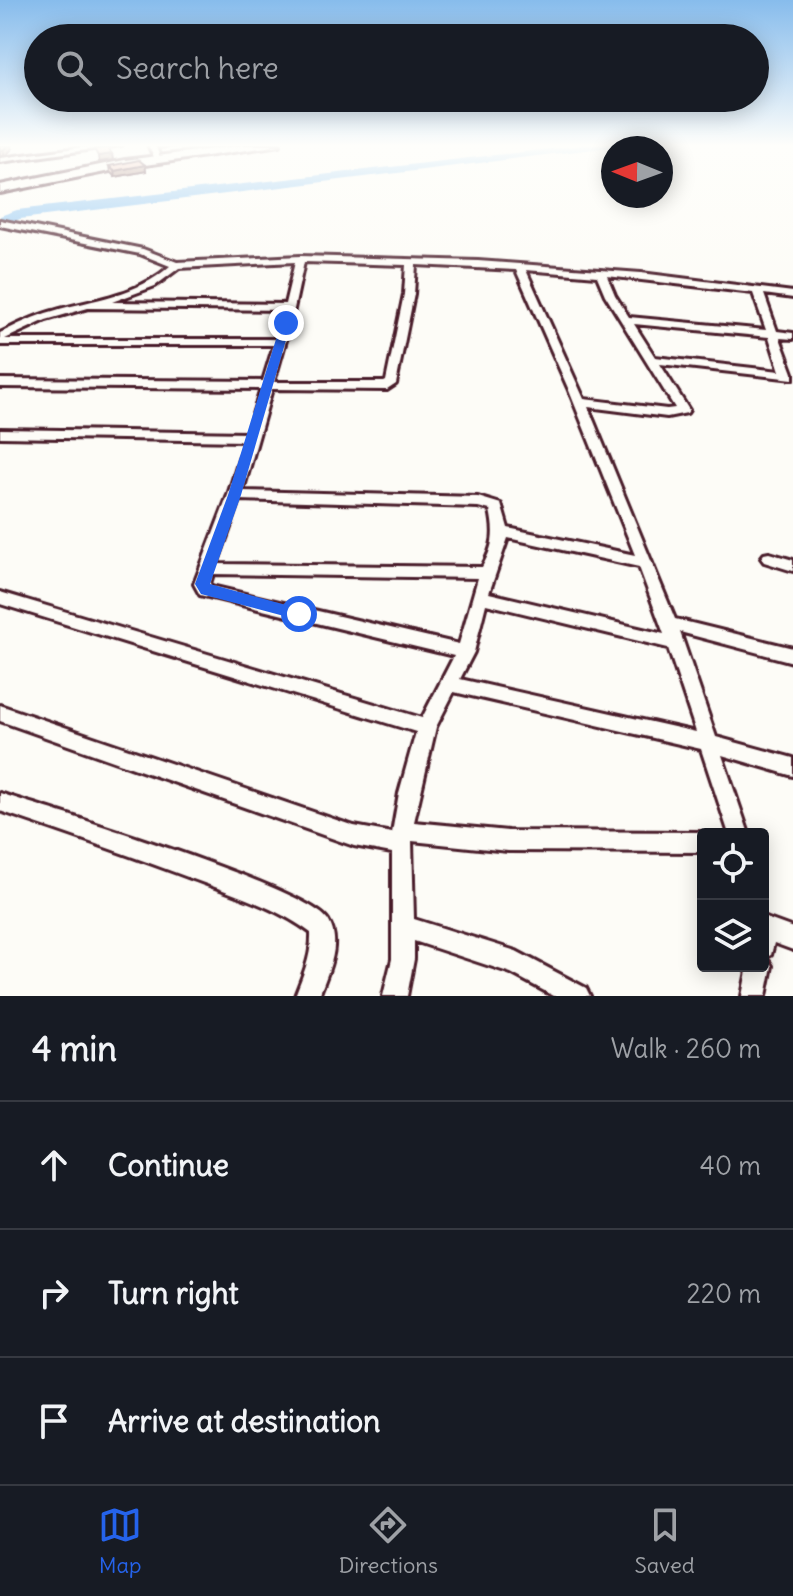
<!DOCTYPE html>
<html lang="en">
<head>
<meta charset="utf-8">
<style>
  :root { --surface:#171b24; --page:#20242c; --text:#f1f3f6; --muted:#9ea1a6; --line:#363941; --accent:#2563eb }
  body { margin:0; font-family:Delius,sans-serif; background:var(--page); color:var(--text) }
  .controls { position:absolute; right:24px; bottom:24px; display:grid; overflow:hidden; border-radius:8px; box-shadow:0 4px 20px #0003 }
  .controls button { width:72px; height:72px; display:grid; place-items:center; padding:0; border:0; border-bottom:2px solid var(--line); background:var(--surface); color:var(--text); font:40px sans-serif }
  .compass { position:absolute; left:601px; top:136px; width:72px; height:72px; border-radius:50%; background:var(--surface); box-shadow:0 4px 20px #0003; rotate:271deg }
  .stop { position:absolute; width:24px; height:24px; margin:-18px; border:6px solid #2563eb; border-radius:50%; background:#fff }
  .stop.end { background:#2563eb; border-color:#fff; box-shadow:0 2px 8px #0008 }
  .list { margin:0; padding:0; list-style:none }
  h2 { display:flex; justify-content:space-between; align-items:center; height:104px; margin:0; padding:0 32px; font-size:34px }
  h2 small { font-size:26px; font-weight:400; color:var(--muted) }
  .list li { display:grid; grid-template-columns:52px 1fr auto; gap:24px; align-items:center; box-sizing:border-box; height:128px; padding:0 32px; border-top:2px solid var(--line) }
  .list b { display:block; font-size:30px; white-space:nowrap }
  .list em { font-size:26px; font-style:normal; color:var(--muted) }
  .icon { flex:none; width:44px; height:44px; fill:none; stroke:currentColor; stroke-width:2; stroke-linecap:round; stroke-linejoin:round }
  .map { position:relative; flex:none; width:793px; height:996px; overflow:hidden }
  .search { position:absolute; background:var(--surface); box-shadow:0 4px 20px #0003; left:24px; right:24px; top:24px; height:88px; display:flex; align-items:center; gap:20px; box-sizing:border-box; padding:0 28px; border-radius:44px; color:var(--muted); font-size:30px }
  .sheet { height:488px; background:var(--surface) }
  nav { display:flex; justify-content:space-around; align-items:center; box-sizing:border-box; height:112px; border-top:2px solid var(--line); background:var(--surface); font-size:22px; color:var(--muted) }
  nav a { display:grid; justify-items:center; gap:4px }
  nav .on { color:var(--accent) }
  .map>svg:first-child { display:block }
</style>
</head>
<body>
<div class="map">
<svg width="793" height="996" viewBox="0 0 793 996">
  <rect width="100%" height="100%" fill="#fdfcf7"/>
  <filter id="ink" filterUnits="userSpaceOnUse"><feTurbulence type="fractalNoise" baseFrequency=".0125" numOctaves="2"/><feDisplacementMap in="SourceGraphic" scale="16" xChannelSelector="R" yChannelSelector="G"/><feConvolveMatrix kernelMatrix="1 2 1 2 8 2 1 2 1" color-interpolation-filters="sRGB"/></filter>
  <g filter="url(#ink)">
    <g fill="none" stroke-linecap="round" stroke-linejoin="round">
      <!-- river -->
      <path fill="#95c8f2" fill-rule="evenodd" d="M 583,145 L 627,145 L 20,219 L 0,226 L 0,216 L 17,210 Z"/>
      <defs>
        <path id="street" d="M 99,145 L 122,145 L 0,162 L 0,158 Z
          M 148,145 L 155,145 L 162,161 L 156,161 Z
          M 0,220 L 143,249 L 177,262 L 300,256 L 478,261 L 641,273 L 793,292 L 793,298 L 764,294 L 777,331 L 793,333 L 793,339 L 780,338 L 793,373 L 793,379 L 660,364 L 689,410 L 687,413 L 667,417 L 588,407 L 675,619 L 793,648 L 793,662 L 680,632 L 716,737 L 793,758 L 793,776 L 722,755 L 749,834 L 729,834 L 701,749 L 454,692 L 436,727 L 414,822 L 508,831 L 703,832 L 708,834 L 703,834 L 703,852 L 508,851 L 412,841 L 414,919 L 516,951 L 586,988 L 590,996 L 554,996 L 511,973 L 414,941 L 414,959 L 407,996 L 383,996 L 392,959 L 392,853 L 354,846 L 0,721 L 0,705 L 354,826 L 392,833 L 399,793 L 416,732 L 0,604 L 0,592 L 422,718 L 454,656 L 200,595 L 194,584 L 228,495 L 245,441 L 0,437 L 0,429 L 247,433 L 261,389 L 0,387 L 0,379 L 263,381 L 274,345 L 0,345 L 0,333 C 17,325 34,316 53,311 C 93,299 137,296 170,266 L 140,254 L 0,226 ZM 295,262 L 285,304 L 112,302 L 155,286 L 179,268 ZM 304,262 L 406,265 L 404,294 L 386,381 L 384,382 L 274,382 L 291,323 ZM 416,265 L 516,270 L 568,388 L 635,555 L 508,528 L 501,504 L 478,497 L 243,491 L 272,389 L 387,390 L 396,384 L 414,294 ZM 526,270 L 597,276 L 605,295 L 675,408 L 667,409 L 584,399 ZM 607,276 L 753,293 L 766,330 L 629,317 L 615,295 ZM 88,308 L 284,310 L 276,339 L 5,339 L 46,320 ZM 634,324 L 769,337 L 780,371 L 655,357 ZM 240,500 L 478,507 L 490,510 C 495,533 494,546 482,567 L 217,564 ZM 508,538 L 639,567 L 664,634 L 489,593 ZM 213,574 L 478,578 L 459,644 L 211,586 L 210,584 ZM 486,604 L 668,648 L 696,732 L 460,679 L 474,652 Z
          M 769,553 L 793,560 L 793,571 L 764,562 L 761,558 L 764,554 Z
          M 0,793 C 51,810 307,887 328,920 C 343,944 327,973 319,996 L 295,996 C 303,975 312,956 311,933 C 276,907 233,894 193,879 C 129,855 65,833 0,811 Z
          M 763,917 L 793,928 L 793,950 L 774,943 L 771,955 L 766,957 L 772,966 L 766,996 L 742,996 L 748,966 L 763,966 Z"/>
        <path id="primary" d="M 245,145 L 280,145 L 125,168 L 0,193 L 0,185 L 125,160 Z"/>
      </defs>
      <!-- street casing -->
      <use href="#street" stroke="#4a1f2b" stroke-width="6"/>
      <!-- primary casing -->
      <use href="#primary" stroke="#4a1f2b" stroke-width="6"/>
      <!-- street -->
      <use href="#street" fill="#fdfcf7" fill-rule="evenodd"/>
      <!-- primary -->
      <use href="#primary" fill="#fdfcf7" fill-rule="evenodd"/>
    </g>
    <!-- wall -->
    <path fill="#c7968a" stroke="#4a1f2b" stroke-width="2" d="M 0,145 L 12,149 L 5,156 L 0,156 Z
      M 145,165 L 146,171 L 115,177 L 110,172 L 109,166 Z"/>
    <!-- shaded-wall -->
    <path fill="#a27a70" stroke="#4a1f2b" stroke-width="2" d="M 8,145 L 11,145 L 12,149 L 5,156 L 3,150 Z
      M 159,145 L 174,145 L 174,147 L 160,149 Z
      M 112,154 L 113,160 L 99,162 L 98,156 Z
      M 145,165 L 146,171 L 115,177 L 114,171 Z"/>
    <!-- building -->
    <path fill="#e7afa0" stroke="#4a1f2b" stroke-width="2" d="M 0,145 L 8,145 L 3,150 L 0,150 Z
      M 108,148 L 112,154 L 98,156 L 94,149 Z
      M 139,160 L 145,165 L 114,171 L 109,166 Z"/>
  </g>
  <!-- sky -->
  <linearGradient id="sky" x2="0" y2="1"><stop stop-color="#87bcec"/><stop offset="0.51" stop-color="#fefefb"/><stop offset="1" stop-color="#fefefb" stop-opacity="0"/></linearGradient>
  <rect width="793" height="285" fill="url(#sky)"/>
  <!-- route -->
  <path fill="#2563eb" d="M 286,320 L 291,323 L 241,495 L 210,584 L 304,610 L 306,614 L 299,620 L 201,594 L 195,584 L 228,495 L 281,323 Z"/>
</svg>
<div class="controls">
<button><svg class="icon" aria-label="locate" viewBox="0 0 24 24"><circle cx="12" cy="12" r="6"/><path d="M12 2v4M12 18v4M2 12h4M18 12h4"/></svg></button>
<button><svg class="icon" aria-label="layers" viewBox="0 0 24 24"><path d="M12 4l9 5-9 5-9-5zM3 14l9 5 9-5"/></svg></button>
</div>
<svg class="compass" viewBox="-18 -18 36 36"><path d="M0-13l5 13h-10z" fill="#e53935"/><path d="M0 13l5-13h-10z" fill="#9ea1a6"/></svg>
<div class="stop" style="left:299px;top:614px"></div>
<div class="stop end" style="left:286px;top:323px"></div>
<div class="search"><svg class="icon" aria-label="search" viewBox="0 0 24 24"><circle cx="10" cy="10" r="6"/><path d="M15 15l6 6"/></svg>Search here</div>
</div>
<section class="sheet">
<h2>4 min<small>Walk · 260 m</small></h2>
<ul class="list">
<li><svg class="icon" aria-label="ahead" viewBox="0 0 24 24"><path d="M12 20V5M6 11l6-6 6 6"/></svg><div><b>Continue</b></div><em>40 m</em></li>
<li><svg class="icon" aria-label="right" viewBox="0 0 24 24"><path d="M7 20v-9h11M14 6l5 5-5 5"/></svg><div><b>Turn right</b></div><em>220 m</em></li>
<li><svg class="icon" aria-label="arrive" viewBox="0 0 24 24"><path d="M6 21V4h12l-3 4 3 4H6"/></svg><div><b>Arrive at destination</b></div></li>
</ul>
</section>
<nav>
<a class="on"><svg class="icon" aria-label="map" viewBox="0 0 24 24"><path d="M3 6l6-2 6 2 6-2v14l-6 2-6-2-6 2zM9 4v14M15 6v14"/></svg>Map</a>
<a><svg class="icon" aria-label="directions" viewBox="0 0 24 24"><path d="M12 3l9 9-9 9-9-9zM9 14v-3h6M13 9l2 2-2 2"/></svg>Directions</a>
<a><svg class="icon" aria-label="saved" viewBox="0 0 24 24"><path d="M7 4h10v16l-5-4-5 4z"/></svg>Saved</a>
</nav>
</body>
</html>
